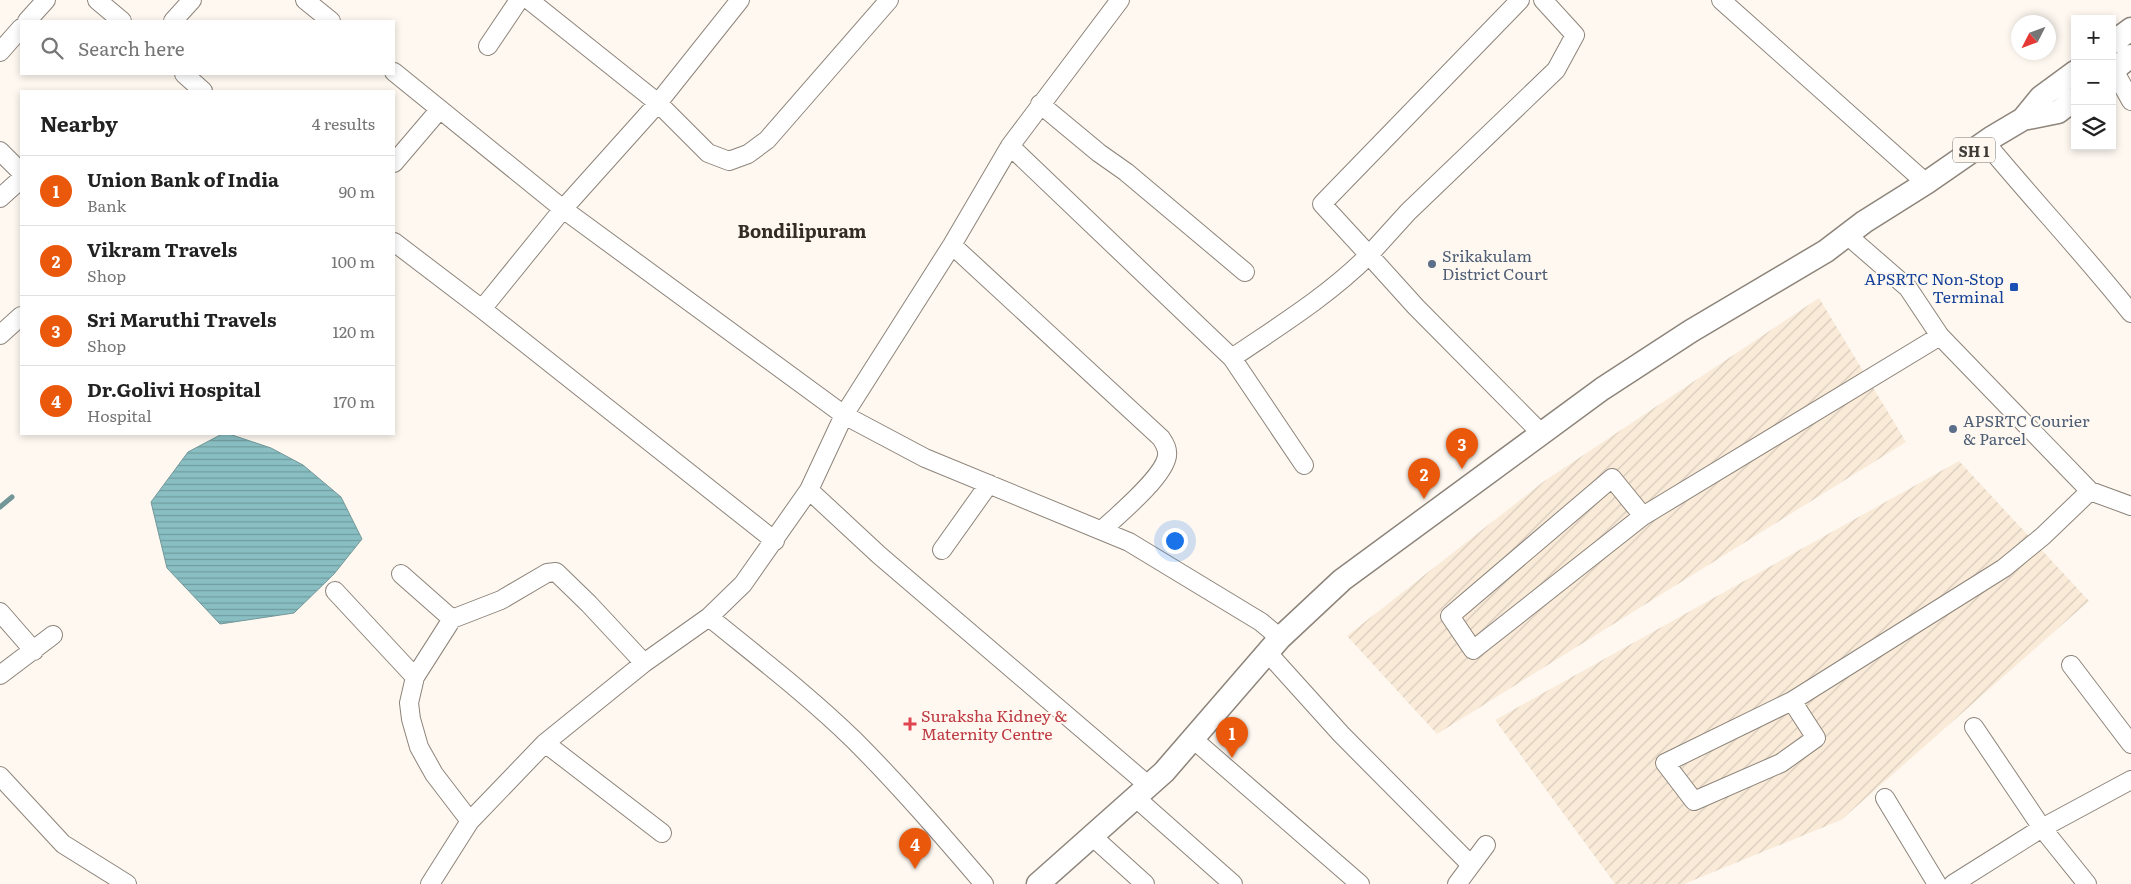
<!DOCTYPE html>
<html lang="en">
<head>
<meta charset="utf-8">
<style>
  :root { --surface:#fff; --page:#f2f2f2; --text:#222; --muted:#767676; --line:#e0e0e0; --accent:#ea580c }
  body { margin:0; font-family:Literata,serif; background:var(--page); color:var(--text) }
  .controls { position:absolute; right:15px; top:15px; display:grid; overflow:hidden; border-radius:0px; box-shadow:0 2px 8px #0003 }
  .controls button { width:45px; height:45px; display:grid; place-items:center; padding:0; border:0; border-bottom:1px solid var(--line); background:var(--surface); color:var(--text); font:25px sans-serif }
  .compass { position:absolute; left:2011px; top:15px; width:45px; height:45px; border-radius:50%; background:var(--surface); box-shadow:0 2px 8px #0003; rotate:228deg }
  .you { position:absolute; left:1174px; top:540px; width:18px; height:18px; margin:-12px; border:4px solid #fff; border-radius:50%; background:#1a73e8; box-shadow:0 0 0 8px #1a73e833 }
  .badge { display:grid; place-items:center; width:32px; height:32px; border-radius:50%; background:var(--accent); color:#fff; font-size:16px; font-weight:700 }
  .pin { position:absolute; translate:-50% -41px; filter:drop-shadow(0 1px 2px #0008) }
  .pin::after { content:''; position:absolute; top:26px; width:18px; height:15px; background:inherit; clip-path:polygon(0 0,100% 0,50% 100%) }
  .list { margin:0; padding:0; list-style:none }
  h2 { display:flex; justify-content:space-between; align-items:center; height:65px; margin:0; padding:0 20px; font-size:21px }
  h2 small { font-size:16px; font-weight:400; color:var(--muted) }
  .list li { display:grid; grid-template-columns:32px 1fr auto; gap:15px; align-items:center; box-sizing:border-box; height:70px; padding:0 20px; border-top:1px solid var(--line) }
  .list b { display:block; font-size:19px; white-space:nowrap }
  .list p { margin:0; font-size:16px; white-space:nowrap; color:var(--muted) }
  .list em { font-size:16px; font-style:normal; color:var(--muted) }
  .icon { flex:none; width:28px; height:28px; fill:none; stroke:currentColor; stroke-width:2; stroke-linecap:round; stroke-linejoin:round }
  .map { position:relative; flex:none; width:2131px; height:884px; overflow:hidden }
  .search { position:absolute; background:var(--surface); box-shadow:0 2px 8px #0003; left:20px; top:20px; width:375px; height:55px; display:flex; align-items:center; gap:12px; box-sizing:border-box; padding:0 18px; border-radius:0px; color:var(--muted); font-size:19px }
  .panel { position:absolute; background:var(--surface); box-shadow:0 2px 8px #0003; left:20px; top:90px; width:375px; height:345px; border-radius:0px }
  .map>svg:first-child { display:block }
</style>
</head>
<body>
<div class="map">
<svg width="2131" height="884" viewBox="0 0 2131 884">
  <defs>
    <pattern id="industrial-furrows" width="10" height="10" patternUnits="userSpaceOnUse" patternTransform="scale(1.25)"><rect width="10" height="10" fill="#faebd9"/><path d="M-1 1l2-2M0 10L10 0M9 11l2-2" fill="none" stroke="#d7cabb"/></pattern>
    <pattern id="water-rules" width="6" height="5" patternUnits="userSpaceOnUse" patternTransform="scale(1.25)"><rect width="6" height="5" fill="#89bfc3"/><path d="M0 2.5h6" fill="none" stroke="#719c9f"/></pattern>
  </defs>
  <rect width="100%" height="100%" fill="#fef8f1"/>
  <!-- industrial -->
  <path fill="url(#industrial-furrows)" d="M 1819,298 L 1906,442 L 1437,734 L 1347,636 L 1543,482 Z
    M 1959,461 L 2089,601 L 1841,820 L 1684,884 L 1615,884 L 1495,720 Z"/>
  <!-- water -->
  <path fill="url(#water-rules)" stroke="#739799" d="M 222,434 L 229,434 L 271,448 L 303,465 L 341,497 L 362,539 L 334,574 L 294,613 L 220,624 L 167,568 L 151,502 L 188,452 Z"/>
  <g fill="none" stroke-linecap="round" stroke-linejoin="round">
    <!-- stream -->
    <path stroke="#739799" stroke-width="5" d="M 0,507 L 12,497"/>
    <defs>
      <path id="minor" d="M 97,0 L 122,21
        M 305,0 L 331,21
        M 529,0 L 658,103 L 708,153 L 729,161 L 748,154 L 767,140 L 889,0
        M 1520,0 L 1322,204 L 1369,255 L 1408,212 L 1556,70 L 1575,35 L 1543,0
        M 1721,0 L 1926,183
        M 27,21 L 46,0
        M 173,21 L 192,0
        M 488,46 L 519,0
        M 0,52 L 21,28
        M 2114,70 L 2131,101
        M 394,72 L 563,209 L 844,415 L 925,458 L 1129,542 L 1261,622 L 1280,638
        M 184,74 L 203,91
        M 1040,104 L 1099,153 L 1126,172 L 1245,272
        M 1985,142 C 2033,200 2084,254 2131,313
        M 1010,146 L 1232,358 C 1279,326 1328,296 1369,255 L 1416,307 L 1541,433
        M 0,151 L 21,172
        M 394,163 L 440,109
        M 0,198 L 21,179
        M 1847,235 L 1908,288 L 1940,336 L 2090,491 L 2131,506
        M 394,242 L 482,309 L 775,541
        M 952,245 L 1161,438 C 1165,444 1168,449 1167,456 C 1164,477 1118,515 1102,530
        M 482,309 L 563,209 L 658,103 L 740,0
        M 0,335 L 21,316
        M 1232,358 L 1304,465
        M 809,490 L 879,555 L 1149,786
        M 1643,516 L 1612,478 L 1450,616 L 1473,650 L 1643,516 L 1940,336
        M 942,550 L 989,484
        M 401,574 L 452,619
        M 335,591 L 415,677
        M 0,612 L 34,651
        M 709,617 C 758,657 809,696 854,740 C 900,786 942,835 984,884
        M 1267,652 L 1341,734 L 1471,865
        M 2071,665 L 2131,744
        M 0,675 L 53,635
        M 1792,701 L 1816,738 L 1781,763 L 1694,801 L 1665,763 L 1792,701 L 2004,568 L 2043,536 L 2090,491
        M 1974,727 L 2042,828 L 2087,884
        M 1193,739 L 1360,884
        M 545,743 L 662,833
        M 0,776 L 63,844 L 127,884
        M 1136,798 L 1233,884
        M 1885,798 L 1937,884
        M 470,821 L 434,774 L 419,747 L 411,719 L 409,703 L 415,677 L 452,619 L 501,600 L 547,573 L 556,572 L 589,604 L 644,663
        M 1093,837 L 1145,884
        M 430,884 L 470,821 L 545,743 L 644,663 L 709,617 L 743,584 L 809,490 L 844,415 L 952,245 L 1010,146 L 1120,0
        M 1457,884 L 1486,845
        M 1953,884 L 2042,828 L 2131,780"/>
      <path id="major" d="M 2112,43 L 2131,29
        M 2112,71 L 2131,56
        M 2023,119 L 2041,97 L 2075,72
        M 1038,884 L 1164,772 L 1280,638 L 1342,580 L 1602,389 L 1691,331 L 1826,251 L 1864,222 L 1926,183 L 1991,138 L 2023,119 L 2058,112 L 2075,99"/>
    </defs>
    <!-- minor casing -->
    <use href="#minor" stroke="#8d847a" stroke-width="20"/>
    <!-- major casing -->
    <use href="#major" stroke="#8d847a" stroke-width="25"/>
    <!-- minor -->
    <use href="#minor" stroke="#fff" stroke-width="18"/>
    <!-- major -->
    <use href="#major" stroke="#fff" stroke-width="22"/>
  </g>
  <!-- markers -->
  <g fill="#5c6f8a" stroke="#fef8f1" stroke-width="2">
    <circle cx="1432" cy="264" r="5"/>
    <circle cx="1953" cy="429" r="5"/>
  </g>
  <rect fill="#1a4fb4" stroke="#fef8f1" stroke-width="2" x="2009" y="282" width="10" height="10" rx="2.5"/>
  <path fill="#e0444e" stroke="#fef8f1" stroke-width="2" d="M907.5 716.5h5v5h5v5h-5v5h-5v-5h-5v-5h5z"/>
  <g text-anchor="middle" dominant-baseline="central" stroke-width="4" stroke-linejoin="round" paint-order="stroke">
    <!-- shield labels -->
    <rect fill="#fef8f1" stroke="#78746f" stroke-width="1" x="1953" y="137.5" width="42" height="25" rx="4"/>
    <g font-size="15" font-weight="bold" fill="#3f3b37">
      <text x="1974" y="150">SH 1</text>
    </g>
    <!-- service labels -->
    <g font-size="16" fill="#4e5e75" stroke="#fef8f1" text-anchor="start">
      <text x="1442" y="255">Srikakulam<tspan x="1442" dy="18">District Court</tspan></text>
      <text x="1963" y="420">APSRTC Courier<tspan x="1963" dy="18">&amp; Parcel</tspan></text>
    </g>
    <!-- transit labels -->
    <g font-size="16" fill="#164399" stroke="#fef8f1" text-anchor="end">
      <text x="2004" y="278">APSRTC Non-Stop<tspan x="2004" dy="18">Terminal</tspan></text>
    </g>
    <!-- health labels -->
    <g font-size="16" fill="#be3a42" stroke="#fef8f1" text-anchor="start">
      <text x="921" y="715">Suraksha Kidney &amp;<tspan x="921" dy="18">Maternity Centre</tspan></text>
    </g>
    <!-- neighbourhood labels -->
    <g font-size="18" font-weight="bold" fill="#332c23" stroke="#fef8f1">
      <text x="802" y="230">Bondilipuram</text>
    </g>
  </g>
</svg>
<div class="controls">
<button>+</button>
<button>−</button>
<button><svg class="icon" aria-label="layers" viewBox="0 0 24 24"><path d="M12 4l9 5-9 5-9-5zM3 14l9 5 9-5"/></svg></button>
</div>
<svg class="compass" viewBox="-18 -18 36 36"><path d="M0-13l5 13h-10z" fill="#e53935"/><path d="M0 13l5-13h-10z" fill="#767676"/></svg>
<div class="you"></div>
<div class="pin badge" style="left:1232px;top:758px">1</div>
<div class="pin badge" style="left:1424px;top:499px">2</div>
<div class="pin badge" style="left:1462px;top:469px">3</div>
<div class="pin badge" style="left:915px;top:869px">4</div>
<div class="search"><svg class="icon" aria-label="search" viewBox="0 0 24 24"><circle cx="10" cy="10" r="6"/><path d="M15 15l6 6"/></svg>Search here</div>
<section class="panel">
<h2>Nearby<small>4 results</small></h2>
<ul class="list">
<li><span class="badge">1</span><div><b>Union Bank of India</b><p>Bank</p></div><em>90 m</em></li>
<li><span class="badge">2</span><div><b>Vikram Travels</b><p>Shop</p></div><em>100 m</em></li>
<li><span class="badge">3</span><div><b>Sri Maruthi Travels</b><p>Shop</p></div><em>120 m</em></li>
<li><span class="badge">4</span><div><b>Dr.Golivi Hospital</b><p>Hospital</p></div><em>170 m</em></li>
</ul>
</section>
</div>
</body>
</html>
